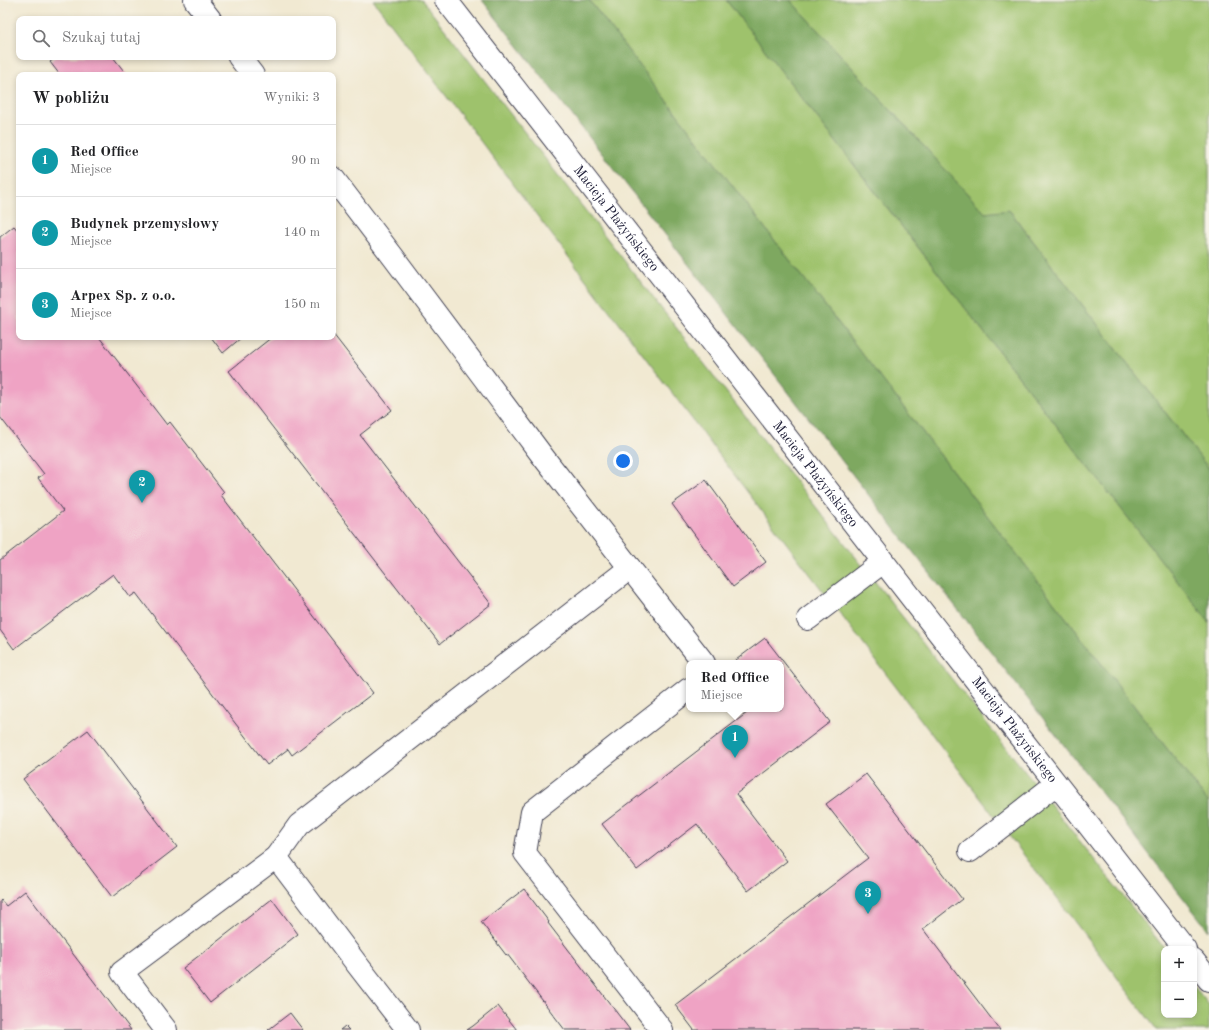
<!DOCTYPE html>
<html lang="pl">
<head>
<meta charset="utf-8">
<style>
  :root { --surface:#fff; --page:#f6f6f6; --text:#202124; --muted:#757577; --line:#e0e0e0; --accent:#b5179e }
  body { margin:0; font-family:"Old Standard TT",serif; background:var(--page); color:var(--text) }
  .controls { position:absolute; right:12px; bottom:12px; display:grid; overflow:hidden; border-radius:8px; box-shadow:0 2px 6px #0003 }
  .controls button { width:36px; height:36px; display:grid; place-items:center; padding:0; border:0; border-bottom:1px solid var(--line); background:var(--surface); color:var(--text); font:20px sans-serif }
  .you { position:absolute; left:623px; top:461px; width:14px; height:14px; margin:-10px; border:3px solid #fff; border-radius:50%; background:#1a73e8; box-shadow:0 0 0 6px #1a73e833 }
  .badge { display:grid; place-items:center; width:26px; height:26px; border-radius:50%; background:var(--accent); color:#fff; font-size:13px; font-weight:700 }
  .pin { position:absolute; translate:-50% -33px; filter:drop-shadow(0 1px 2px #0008) }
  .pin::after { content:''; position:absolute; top:21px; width:14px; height:12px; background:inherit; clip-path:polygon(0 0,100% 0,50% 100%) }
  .popup { position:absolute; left:686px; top:660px; width:98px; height:52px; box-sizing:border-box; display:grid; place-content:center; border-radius:8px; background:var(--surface); filter:drop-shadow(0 1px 3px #0005); font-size:13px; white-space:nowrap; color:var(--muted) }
  .popup b { font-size:15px; color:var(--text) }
  .popup::after { content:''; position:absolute; left:50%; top:100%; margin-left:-8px; border:8px solid transparent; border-top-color:var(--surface) }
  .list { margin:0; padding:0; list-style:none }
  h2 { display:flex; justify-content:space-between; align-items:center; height:52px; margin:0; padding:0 16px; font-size:17px }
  h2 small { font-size:13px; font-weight:400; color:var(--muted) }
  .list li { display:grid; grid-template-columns:26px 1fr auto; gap:12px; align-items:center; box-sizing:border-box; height:72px; padding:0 16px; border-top:1px solid var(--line) }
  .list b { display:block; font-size:15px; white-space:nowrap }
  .list p { margin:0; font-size:13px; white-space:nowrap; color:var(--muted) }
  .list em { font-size:13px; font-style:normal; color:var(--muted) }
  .icon { flex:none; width:22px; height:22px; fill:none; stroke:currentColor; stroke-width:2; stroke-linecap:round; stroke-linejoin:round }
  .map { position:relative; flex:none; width:1209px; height:1030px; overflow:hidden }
  .search { position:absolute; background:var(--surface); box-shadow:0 2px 6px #0003; left:16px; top:16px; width:320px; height:44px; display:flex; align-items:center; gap:10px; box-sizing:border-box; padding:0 14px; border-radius:8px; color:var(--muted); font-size:15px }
  .panel { position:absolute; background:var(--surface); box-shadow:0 2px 6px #0003; left:16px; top:72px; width:320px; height:268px; border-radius:8px }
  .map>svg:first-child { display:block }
</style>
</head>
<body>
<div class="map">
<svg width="1209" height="1030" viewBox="0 0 1209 1030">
  <rect width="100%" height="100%" fill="#f7f3e8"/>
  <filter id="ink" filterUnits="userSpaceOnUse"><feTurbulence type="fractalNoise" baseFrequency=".025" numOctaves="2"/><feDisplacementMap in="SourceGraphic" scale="8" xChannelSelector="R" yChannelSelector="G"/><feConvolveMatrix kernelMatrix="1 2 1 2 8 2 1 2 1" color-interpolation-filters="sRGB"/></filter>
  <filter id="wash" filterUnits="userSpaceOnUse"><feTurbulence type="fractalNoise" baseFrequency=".012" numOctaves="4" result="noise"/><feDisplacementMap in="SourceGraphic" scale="16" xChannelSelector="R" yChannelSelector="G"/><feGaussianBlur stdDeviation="0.9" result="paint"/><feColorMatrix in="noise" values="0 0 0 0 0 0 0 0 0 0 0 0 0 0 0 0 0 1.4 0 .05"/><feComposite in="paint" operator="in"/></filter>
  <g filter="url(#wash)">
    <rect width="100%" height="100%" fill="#f1e9d2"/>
    <!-- green -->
    <path fill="#9ec26c" stroke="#607254" d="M 373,0 L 422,0 L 786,469 L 1165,949 L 1164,949 L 1164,1015 L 1194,1015 L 1194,986 L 1209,1005 L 1209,1030 L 1157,1030 Z
      M 589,0 L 726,0 L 1209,622 L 1209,803 Z
      M 790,0 L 1209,0 L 1209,469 L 1010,211 L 985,213 Z"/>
    <!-- forest -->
    <path fill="#7ea860" stroke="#50654e" d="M 482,0 L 589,0 L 1209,803 L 1209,931 Z
      M 726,0 L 790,0 L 985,213 L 1009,210 L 1209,469 L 1209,622 Z"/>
    <g id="blocks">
      <!-- building -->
      <path fill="#efa3c4" d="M 56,57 L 113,57 L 127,75 L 60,75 L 50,62 Z
        M 14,226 L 19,232 L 19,337 L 99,337 L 167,425 L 170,422 L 224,492 L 221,495 L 373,693 L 292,755 L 288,749 L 267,765 L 136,593 L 130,597 L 113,574 L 14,649 L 0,630 L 0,560 L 63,511 L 38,478 L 44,474 L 0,417 L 0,237 Z
        M 333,334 L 392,410 L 360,435 L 491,604 L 440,644 L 229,371 L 272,337 L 333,337 Z
        M 211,337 L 242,337 L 223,353 Z
        M 706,480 L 766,562 L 733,587 L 672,504 Z
        M 765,638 L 830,722 L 736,794 L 787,861 L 748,891 L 697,824 L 637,870 L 602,824 L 752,709 L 781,709 L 781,663 L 732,663 Z
        M 88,730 L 177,847 L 112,897 L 23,779 Z
        M 866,774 L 962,899 L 923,929 L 1000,1030 L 694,1030 L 675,1005 L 868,858 L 826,804 Z
        M 524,889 L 549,922 L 548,923 L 630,1030 L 565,1030 L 507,954 L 506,955 L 481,922 Z
        M 25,891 L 131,1030 L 0,1030 L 0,901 L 1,900 L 6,906 Z
        M 272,899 L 298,934 L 210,1003 L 183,968 Z
        M 498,1006 L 517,1030 L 467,1030 L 473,1026 Z
        M 290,1013 L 303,1030 L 268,1030 Z
        M 345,1026 L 349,1030 L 340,1030 Z"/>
    </g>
  </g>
  <g filter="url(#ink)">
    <use href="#blocks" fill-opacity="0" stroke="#414052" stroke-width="1"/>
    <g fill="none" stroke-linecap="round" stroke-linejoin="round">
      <defs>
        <g id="minor">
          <path d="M 195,0 L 210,19"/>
          <path id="s1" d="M 446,0 L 1185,949"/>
          <path d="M 239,57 L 253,75"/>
          <path d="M 333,178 L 394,258 L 544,458 L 704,663"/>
          <path d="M 808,619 L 883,562"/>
          <path d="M 970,851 L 1056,784"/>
          <path d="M 1194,961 L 1209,980"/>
          <path d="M 166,1030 L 122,972 L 276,857"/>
          <path d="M 408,1030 L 356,963 L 276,857 L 299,825 L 630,568"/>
          <path d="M 662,1030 L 525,853 L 532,812 L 689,689"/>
        </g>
      </defs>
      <!-- minor casing -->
      <use href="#minor" stroke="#414052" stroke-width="24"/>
      <!-- minor -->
      <use href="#minor" stroke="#fff" stroke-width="22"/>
    </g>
  </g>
  <g text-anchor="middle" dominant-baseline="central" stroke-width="4" stroke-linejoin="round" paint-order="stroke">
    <!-- street labels -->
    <g font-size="14" fill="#22223b" stroke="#f7f3e8">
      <text stroke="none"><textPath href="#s1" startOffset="277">Macieja Płażyńskiego</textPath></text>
      <text stroke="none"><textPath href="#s1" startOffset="601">Macieja Płażyńskiego</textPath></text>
      <text stroke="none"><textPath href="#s1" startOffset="925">Macieja Płażyńskiego</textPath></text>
    </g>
  </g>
</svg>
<div class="controls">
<button>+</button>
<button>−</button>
</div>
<div class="you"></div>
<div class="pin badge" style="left:735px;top:758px;background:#0f9aa8">1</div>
<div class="popup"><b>Red Office</b>Miejsce</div>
<div class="pin badge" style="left:142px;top:503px;background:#0f9aa8">2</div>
<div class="pin badge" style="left:868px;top:914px;background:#0f9aa8">3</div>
<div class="search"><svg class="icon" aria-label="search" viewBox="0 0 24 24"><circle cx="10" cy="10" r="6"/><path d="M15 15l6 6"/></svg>Szukaj tutaj</div>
<section class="panel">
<h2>W pobliżu<small>Wyniki: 3</small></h2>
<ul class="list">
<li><span class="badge" style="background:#0f9aa8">1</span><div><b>Red Office</b><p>Miejsce</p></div><em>90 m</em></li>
<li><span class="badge" style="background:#0f9aa8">2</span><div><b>Budynek przemysłowy</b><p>Miejsce</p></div><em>140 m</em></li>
<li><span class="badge" style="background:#0f9aa8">3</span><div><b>Arpex Sp. z o.o.</b><p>Miejsce</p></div><em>150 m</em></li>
</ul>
</section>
</div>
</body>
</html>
